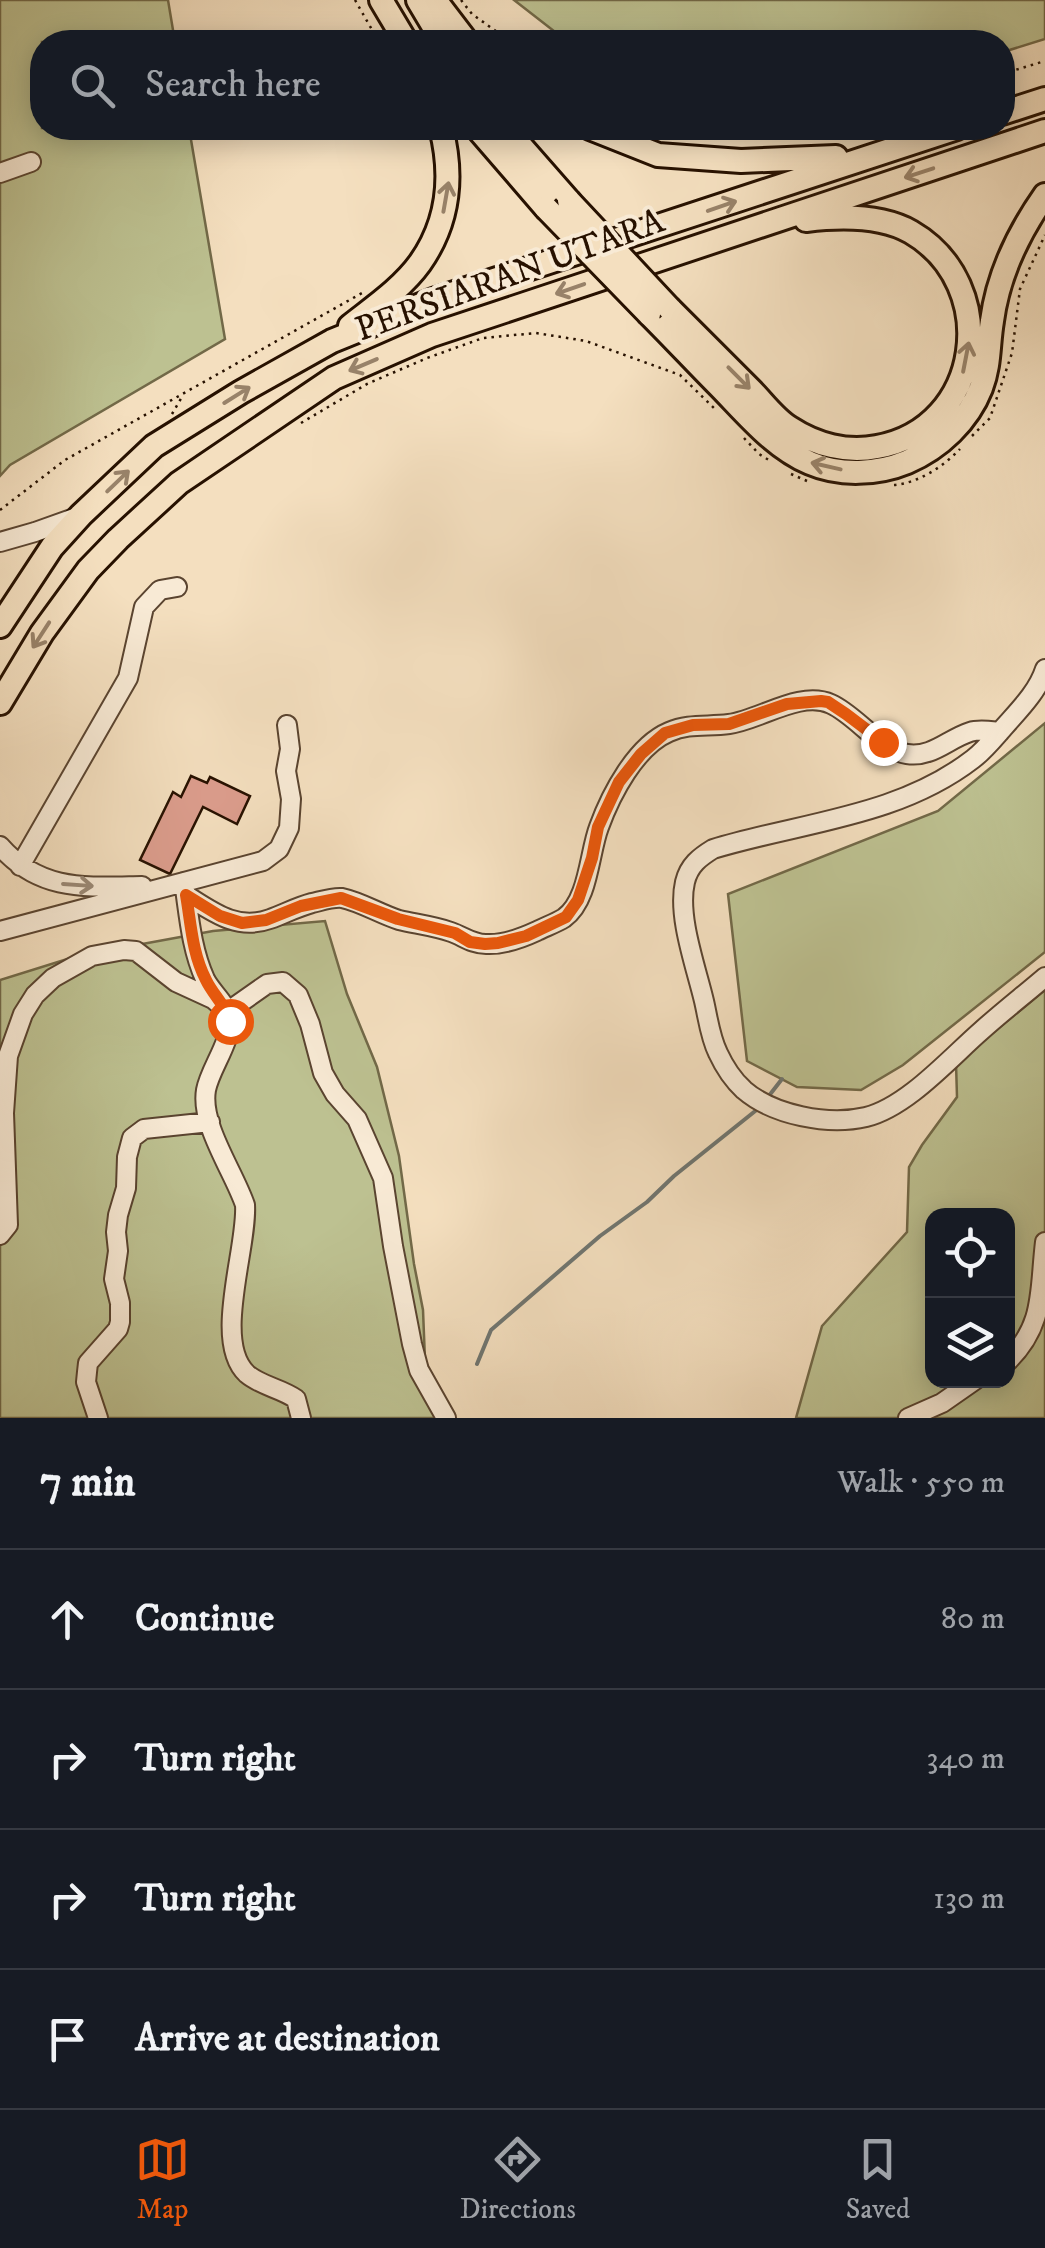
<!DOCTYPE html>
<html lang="en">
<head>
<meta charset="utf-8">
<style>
  :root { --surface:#171b24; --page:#242831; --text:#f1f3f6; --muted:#9ea1a6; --line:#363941; --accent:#ea580c }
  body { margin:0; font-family:"IM FELL DW Pica",serif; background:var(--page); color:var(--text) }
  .controls { position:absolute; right:30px; bottom:30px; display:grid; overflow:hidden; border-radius:20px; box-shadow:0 5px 25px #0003 }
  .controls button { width:90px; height:90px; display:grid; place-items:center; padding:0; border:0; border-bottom:2px solid var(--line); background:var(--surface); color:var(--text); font:50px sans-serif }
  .stop { position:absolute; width:30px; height:30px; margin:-22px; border:8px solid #ea580c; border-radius:50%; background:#fff }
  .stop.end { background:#ea580c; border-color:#fff; box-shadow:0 2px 10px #0008 }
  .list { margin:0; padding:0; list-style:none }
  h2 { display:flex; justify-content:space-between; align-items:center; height:130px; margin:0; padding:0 40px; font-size:42px }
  h2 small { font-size:32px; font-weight:400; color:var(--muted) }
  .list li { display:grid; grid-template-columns:65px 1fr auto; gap:30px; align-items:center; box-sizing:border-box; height:140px; padding:0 40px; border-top:2px solid var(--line) }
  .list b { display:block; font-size:38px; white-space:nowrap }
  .list em { font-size:32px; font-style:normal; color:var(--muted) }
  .icon { flex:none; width:55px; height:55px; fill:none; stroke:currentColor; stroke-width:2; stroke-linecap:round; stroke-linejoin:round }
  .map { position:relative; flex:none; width:1045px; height:1418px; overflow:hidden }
  .search { position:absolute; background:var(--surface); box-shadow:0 5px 25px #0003; left:30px; right:30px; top:30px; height:110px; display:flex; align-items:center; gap:25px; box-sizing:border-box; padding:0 35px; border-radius:40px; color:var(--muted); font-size:38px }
  .sheet { height:690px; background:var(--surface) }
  nav { display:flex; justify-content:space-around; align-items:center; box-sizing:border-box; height:140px; border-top:2px solid var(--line); background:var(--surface); font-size:28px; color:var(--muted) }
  nav a { display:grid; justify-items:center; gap:5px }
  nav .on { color:var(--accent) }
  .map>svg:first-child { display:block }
</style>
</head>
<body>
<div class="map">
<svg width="1045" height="1418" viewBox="0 0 1045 1418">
  <rect width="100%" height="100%" fill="#f4dfbf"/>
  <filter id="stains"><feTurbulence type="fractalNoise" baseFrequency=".002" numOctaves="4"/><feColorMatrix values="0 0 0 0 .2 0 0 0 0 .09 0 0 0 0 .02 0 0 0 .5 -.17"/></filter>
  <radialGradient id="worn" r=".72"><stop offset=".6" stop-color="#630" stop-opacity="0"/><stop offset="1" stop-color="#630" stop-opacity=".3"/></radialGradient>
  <!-- green -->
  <path fill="#bdc191" stroke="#726948" stroke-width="2.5" fill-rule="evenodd" d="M 0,0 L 168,0 L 175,42 L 42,42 L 42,128 L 189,128 L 225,339 L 10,465 L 0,476 Z
    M 514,0 L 1045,0 L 1045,39 L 1003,52 L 1002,42 L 568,42 Z
    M 1045,723 L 1045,952 L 903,1065 L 861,1090 L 797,1087 L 747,1061 L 728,894 L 938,811 Z
    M 325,921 L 347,994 L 377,1067 L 399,1156 L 414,1264 L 423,1310 L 425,1360 L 448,1418 L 0,1418 L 0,980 L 77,956 L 213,931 Z
    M 1045,990 L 1045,1418 L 796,1418 L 822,1326 L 907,1232 L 909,1167 L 922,1145 L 957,1097 L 956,1063 ZM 932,1216 L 1008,1216 L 1008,1380 L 932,1380 Z"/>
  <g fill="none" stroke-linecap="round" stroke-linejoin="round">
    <!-- stream -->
    <path stroke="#707671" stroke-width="4" d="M 768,1097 L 782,1079
      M 477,1364 L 491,1330 L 600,1236 L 647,1202 L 674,1176 L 759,1108"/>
  </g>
  <!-- building -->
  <path fill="#dc9d8d" stroke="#271100" stroke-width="2.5" d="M 191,776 L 207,783 L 210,777 L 250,796 L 237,824 L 203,807 L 170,874 L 140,860 L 173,792 L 181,797 Z"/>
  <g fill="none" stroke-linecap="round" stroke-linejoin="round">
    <defs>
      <path id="minor" d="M 0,173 L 31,162
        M 0,542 L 35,532 L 80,516
        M 1045,669 C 1038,691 1020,709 1005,726 C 995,737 985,750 973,759 C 898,817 802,822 713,849 C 700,857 689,865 685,882 C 677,916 696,967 704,1001 C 708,1018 710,1037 718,1053 C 724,1066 733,1080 744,1090 C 773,1115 828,1126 866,1117 C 907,1107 950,1058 981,1031 C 1002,1012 1024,995 1045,977
        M 0,846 C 40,892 86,887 142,886
        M 20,866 L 128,678 L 144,607 L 160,590 L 177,587
        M 184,882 C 189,915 191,948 205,979 C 212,993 226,1002 229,1018 C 233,1040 210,1068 206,1090 C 200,1125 234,1172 245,1205 C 248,1247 212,1342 247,1374 C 261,1386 280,1388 296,1399 L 301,1418
        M 186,895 C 213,912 237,931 270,919 C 284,914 297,907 312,903 C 321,901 333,897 342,898 C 361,902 380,914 399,920 C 416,924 434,926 451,932 C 463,936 472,944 486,944 C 502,945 522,938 537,931 C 545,927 556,923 564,918 C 589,900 589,853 599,827 C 611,794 636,746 669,732 C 689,723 708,727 729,724 C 760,720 800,690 831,704 C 856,715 880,750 907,754 C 932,758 948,739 970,732 C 979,729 990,731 1000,732
        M 0,931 L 263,861 L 279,849 L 289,828 L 291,799 L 286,771 L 290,749 L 287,725
        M 227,1012 L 267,984 L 283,982 L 298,995 L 310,1024 L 323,1073 L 335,1094 L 357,1119 L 383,1178 L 393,1246 L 412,1344 L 419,1370 L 446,1418
        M 0,1235 L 8,1225 L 4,1113 L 8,1056 L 23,1014 L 35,995 L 53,978 L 92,956 L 124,950 L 136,951 L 176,982 L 213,999 L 220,1005
        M 1008,1361 C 1045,1324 1039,1292 1045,1242
        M 98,1418 L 86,1382 L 87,1372 L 88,1363 L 118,1329 L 120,1322 L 120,1303 L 114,1279 L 118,1251 L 116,1232 L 118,1215 L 126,1188 L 127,1157 L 132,1138 L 144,1129 L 210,1122
        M 908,1418 L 942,1403 L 975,1380"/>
      <path id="major" d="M 381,0 L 406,42
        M 418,0 L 443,42
        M 435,0 L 467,42
        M 1002,113 L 1045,99
        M 477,128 L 546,208
        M 505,128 L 569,201
        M 590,128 L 658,155 L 741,161 L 836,157
        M 670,309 C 697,336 724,363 751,390 C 763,402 775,419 790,428 C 816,445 847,453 877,447 C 983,428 1002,285 911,232 C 881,215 839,216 806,220
        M 649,314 C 674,339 698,365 723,390 C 749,417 775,448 810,463 C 840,476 878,474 907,462 C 940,448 968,421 981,388 C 990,365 988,344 992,321 C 998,275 1019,232 1045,195
        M 350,326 C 374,307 402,288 420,263 C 449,222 453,175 441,128
        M 0,626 L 52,547 L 81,515 L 154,446 L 241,392 L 332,341 L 433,300 L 957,128
        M 0,703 L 42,633 L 88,570 L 118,539 L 179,483 L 334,378 L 432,335 L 1045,131"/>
    </defs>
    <!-- minor casing -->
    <use href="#minor" stroke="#5a4430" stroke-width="22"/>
    <!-- major casing -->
    <use href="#major" stroke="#271100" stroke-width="28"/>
    <!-- path -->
    <path stroke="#271100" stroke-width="2.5" stroke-dasharray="2.5 5" stroke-linecap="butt" d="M 355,0 L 379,42
      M 461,0 L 472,14 L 511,42
      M 1002,74 L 1045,61
      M 683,128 C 732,138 783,139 832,128
      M 172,414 L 183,395
      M 301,423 L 367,384 L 427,358 L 483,338 L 536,333 L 586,341 L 680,375 L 717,411
      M 972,436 L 990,418 L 1012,353 L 1020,289 L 1045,235
      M 744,438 L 759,454 L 772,462
      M 791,474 L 807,481
      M 894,485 C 918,483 943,467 960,449
      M 0,510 L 65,460 L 362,293"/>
    <!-- minor -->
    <use href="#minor" stroke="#f8ead5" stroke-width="18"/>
    <!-- major -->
    <use href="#major" stroke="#f4dfbf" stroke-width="22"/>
    <defs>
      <path id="major-bridge" d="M 569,201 L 670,309
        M 546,208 L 649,314"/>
    </defs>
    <!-- major-bridge casing -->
    <use href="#major-bridge" stroke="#271100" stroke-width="28" stroke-linecap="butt"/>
    <!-- major-bridge -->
    <use href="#major-bridge" stroke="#f4dfbf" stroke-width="22"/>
  </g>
  <!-- one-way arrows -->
  <defs><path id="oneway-shaft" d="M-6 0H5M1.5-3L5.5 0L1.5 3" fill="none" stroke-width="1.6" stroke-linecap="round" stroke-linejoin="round" transform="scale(2.5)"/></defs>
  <g stroke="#988269">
    <use href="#oneway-shaft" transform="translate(919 173) rotate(162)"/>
    <use href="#oneway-shaft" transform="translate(446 197) rotate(-80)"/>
    <use href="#oneway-shaft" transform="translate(722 206) rotate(-19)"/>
    <use href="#oneway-shaft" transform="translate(570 289) rotate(161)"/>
    <use href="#oneway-shaft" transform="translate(966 357) rotate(-79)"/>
    <use href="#oneway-shaft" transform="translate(363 365) rotate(157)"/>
    <use href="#oneway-shaft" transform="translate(739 378) rotate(45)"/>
    <use href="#oneway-shaft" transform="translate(237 395) rotate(-32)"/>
    <use href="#oneway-shaft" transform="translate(826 466) rotate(-167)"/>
    <use href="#oneway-shaft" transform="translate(118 481) rotate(-44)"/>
    <use href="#oneway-shaft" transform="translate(41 635) rotate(123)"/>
  </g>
  <use stroke="#9a8875" href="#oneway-shaft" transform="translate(78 885) rotate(4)"/>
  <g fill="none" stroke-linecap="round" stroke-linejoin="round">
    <!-- route -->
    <path stroke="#ea580c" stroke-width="12" d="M 230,1021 C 225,1004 213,995 206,980 C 192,953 191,924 186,895 L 220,916 L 242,923 L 266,920 L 301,906 L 341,898 L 398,919 L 455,933 L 470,942 L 485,944 L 498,943 L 526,936 L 566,917 L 578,900 L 592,858 L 598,827 L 619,782 L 641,754 L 665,733 L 693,725 L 729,724 L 787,704 L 821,701 L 828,702 L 846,714 L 883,742"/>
  </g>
  <g text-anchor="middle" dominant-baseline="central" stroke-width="8" stroke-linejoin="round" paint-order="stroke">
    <!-- street labels -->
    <g font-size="35" fill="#271100" stroke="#f8ead5">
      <text transform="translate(510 276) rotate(-20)">PERSIARAN UTARA</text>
    </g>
  </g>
  <rect width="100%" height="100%" filter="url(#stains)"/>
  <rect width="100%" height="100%" fill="url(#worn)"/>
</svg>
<div class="controls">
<button><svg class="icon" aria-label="locate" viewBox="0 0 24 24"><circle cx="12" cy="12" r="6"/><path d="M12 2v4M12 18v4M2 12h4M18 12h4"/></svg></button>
<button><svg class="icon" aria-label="layers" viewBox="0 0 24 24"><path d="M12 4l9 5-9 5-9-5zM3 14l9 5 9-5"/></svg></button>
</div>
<div class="stop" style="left:230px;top:1021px"></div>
<div class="stop end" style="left:883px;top:742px"></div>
<div class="search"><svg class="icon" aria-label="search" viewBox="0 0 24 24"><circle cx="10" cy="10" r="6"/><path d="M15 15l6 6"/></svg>Search here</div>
</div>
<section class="sheet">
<h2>7 min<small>Walk · 550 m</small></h2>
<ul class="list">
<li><svg class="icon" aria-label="ahead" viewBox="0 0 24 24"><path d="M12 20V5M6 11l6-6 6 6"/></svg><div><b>Continue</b></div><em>80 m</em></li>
<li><svg class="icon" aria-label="right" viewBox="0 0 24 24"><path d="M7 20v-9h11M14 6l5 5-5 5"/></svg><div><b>Turn right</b></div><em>340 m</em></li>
<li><svg class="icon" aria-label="right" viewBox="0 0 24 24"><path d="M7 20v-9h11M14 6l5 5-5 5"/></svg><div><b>Turn right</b></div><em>130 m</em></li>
<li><svg class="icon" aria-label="arrive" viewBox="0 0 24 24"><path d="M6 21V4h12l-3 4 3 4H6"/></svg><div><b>Arrive at destination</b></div></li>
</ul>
</section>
<nav>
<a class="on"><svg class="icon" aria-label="map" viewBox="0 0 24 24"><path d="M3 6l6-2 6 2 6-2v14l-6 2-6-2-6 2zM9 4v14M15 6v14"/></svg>Map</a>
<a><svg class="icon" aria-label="directions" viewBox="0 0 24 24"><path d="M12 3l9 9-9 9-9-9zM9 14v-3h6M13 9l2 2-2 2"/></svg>Directions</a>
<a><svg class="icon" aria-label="saved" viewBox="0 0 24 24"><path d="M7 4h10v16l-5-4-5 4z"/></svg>Saved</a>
</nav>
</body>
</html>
